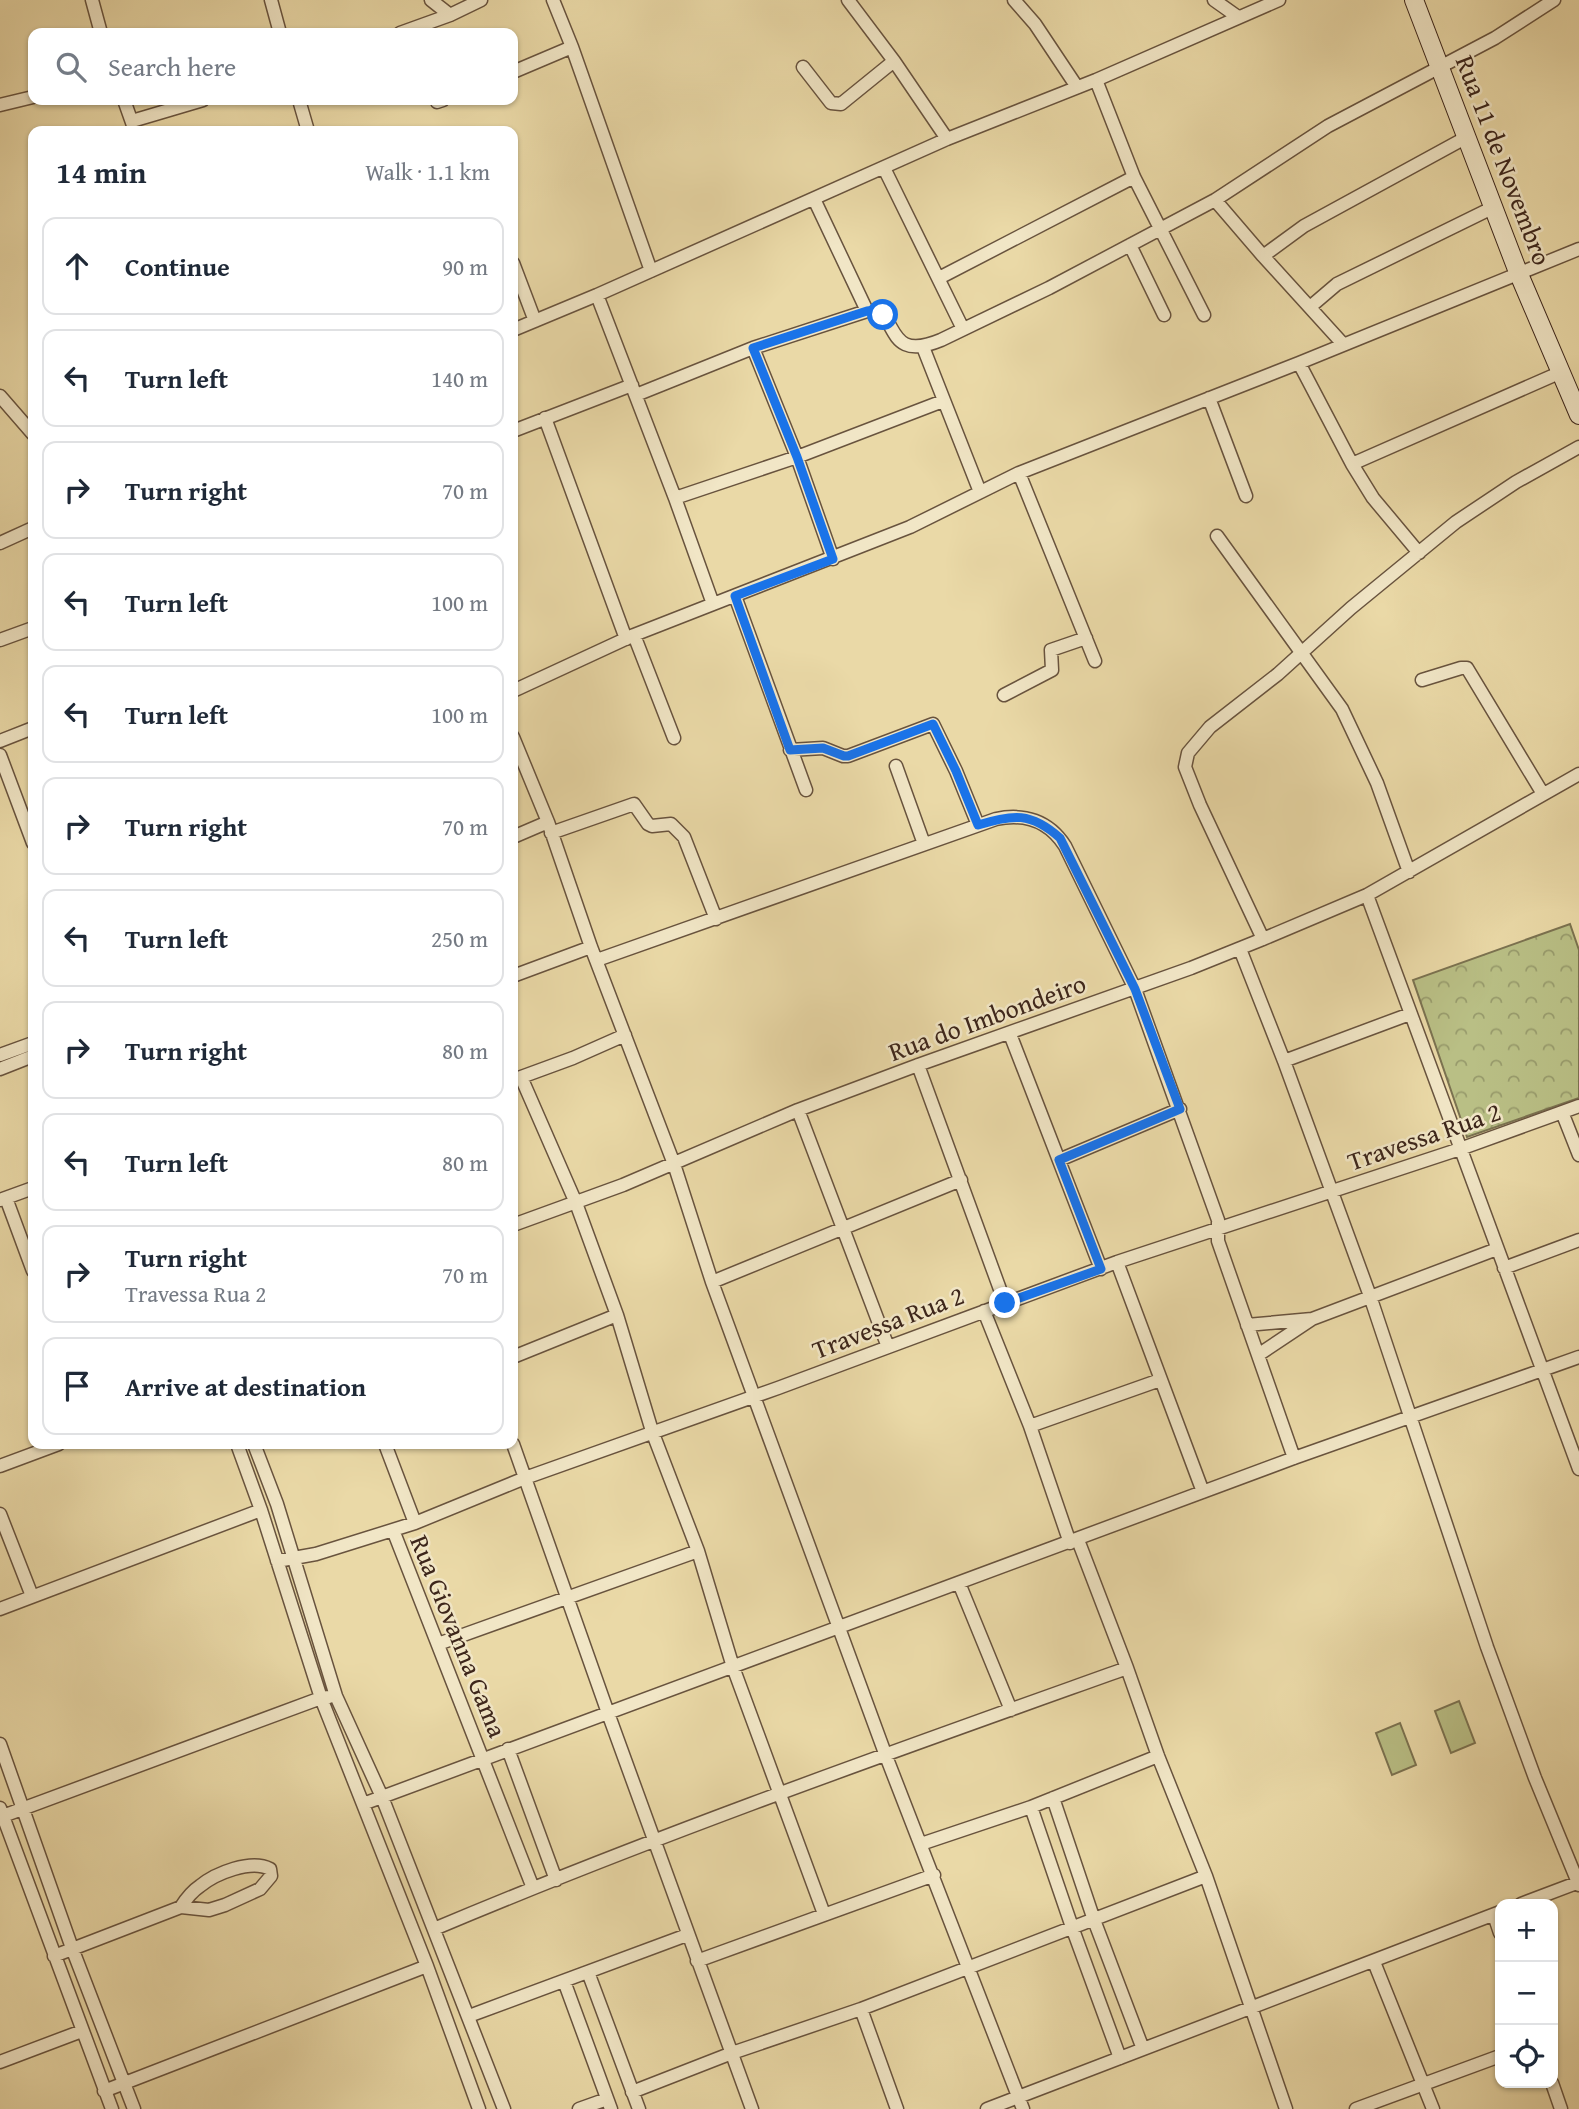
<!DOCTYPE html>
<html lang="en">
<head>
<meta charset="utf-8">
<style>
  :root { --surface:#fff; --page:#f6f6f7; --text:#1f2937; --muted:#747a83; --line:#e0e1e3 }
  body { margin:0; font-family:"Gentium Book Plus",serif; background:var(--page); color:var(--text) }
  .controls { position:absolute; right:21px; bottom:21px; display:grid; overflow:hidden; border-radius:14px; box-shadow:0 2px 5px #0004 }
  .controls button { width:63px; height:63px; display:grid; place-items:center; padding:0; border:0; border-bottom:2px solid var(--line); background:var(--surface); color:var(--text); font:35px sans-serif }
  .stop { position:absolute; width:21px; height:21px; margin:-16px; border:5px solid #1a73e8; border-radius:50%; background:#fff }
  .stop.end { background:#1a73e8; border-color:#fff; box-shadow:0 2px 7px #0008 }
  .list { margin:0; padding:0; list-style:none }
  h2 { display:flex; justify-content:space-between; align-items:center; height:91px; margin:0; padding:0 28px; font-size:30px }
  h2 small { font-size:23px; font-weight:400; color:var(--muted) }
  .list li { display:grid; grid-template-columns:46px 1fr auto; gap:21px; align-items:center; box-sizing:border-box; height:98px; margin:0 14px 14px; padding:0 14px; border:2px solid var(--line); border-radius:14px }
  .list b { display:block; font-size:26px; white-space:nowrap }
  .list p { margin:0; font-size:23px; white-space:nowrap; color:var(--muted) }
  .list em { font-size:23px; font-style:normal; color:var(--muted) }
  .icon { flex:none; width:38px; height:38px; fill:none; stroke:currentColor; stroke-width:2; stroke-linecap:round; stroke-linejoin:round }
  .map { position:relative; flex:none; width:1579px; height:2109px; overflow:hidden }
  .search { position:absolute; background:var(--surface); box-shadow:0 2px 5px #0004; left:28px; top:28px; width:490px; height:77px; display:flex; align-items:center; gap:18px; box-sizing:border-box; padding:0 24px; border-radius:14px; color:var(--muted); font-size:26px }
  .panel { position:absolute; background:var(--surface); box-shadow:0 2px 5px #0004; left:28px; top:126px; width:490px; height:1323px; border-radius:14px }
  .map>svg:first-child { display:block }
</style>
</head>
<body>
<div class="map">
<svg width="1579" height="2109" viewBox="0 0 1579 2109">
  <defs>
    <pattern id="park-crowns" width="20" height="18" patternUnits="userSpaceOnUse" patternTransform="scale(1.75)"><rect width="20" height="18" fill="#b9bf85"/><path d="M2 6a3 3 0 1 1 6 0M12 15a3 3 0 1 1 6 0" fill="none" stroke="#989b6c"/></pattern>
  </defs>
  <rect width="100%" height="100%" fill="#ead9a7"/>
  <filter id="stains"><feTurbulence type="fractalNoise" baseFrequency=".00286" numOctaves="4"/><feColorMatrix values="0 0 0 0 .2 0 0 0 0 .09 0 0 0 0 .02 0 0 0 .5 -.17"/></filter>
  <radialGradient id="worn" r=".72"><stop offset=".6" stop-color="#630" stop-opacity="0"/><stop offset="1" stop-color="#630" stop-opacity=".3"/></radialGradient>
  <!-- park -->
  <path fill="url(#park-crowns)" stroke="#7b7250" stroke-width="2" d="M 1570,924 L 1579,950 L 1579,1098 L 1467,1137 L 1413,980 Z"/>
  <!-- pitch -->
  <path fill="#b9bf85" stroke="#7b7250" stroke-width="2" d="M 1459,1701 L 1475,1743 L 1451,1753 L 1435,1711 Z
    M 1400,1723 L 1416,1765 L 1392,1775 L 1376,1733 Z"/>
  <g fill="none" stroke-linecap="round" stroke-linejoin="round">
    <defs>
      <path id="minor" d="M 92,0 L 101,33
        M 271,0 L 280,33
        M 431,0 L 450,15
        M 553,0 L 572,47 L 651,271
        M 848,0 L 894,61 L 947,139
        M 1014,0 L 1035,24 L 1077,87
        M 1214,0 L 1238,17
        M 400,33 L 450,15 L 481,0
        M 803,67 L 831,103 L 841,104 L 894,61
        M 513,72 L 572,47
        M 1096,80 L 1134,177 L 1204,315
        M 124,100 L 135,131
        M 299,100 L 308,131
        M 437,102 L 443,100
        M 0,105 L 33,97
        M 132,121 L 203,100
        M 884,168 L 963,329
        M 814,199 L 867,311
        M 1215,200 L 1263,256 L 1343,344
        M 1130,245 L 1164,315
        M 1263,256 L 1304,226 L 1467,137
        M 513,263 L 535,321
        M 939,278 L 1134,177
        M 597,295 L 675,498 L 713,604
        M 1310,307 L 1337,284 L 1494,207
        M 513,330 L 597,295 L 947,139 L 1096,80 L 1279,0
        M 923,347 L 980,492
        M 753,348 L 797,457 L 833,559
        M 1299,363 L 1352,464 L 1373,498 L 1419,553
        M 636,395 L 753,348 L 867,311 C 901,307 881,365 941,340 L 1049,288 L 1215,200 L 1328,126 L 1495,38 L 1554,0
        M 0,396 L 33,434
        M 1209,398 L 1246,496
        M 545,418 L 626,639
        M 513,431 L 632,385
        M 1352,464 L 1559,373
        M 1019,473 L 1095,661
        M 675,498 L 797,457 L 943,401
        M 1217,536 L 1342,709 L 1377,783 L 1409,872
        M 0,543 L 33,528
        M 735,596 L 806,790
        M 634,635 L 674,738
        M 0,640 L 33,628
        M 1422,680 L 1461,668 L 1467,668 L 1543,794
        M 513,691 L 634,635 L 910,527 L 1019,473 L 1299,363 L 1579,249
        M 1004,695 L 1052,670 L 1051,650 L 1086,638
        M 513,737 L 548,822 L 591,947 L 674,1164 L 712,1282 L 886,1756 L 1023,2109
        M 0,741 L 33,728
        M 790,750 L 823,748 L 843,756 L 848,756 L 933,724 L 956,771 L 978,825
        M 0,755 L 33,843
        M 896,766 L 924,844
        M 551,833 L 634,804 L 648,824 L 652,826 L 671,824 L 684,837 L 716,919
        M 513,837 L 548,822
        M 1367,895 L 1579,1469
        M 1263,939 L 1200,805 L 1185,767 L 1188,753 L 1210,727 L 1278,674 L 1351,608 L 1456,522 L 1516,482 L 1579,447
        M 1240,949 L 1284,1061 L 1370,1296 L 1487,1647 L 1535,1778 L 1579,1885
        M 597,960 L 996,819 C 1024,813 1049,821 1065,846 L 1135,989 L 1218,1220 L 1218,1241 L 1294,1458
        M 513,976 L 591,947
        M 1010,1034 L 1101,1269
        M 0,1055 L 33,1043
        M 1284,1061 L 1410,1014
        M 918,1065 L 1005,1303
        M 0,1069 L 33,1056
        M 513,1080 L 573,1058 L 625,1035
        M 798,1110 L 888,1347
        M 1562,1112 L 1579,1155
        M 1059,1160 L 1180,1109
        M 6,1198 L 33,1271
        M 0,1200 L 33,1188
        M 513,1225 L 623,1185 L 798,1110 L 918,1065 L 1191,968 L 1263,939 L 1367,895 L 1579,774
        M 1117,1262 L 1203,1492
        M 1504,1268 L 1579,1240
        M 712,1282 L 961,1180
        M 984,1311 L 1030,1426 L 1070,1543
        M 617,1315 L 652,1431 L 698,1551 L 733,1667 L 824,1914
        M 1247,1325 L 1312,1319
        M 1258,1355 L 1312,1319 L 1497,1249
        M 513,1357 L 617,1315 L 576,1203 L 521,1077
        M 1030,1426 L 1160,1380
        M 237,1444 L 261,1510 L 321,1698 L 427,1966 L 479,2109
        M 254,1444 L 277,1504 L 336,1696 L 382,1797 L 504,2109
        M 385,1444 L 415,1523
        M 513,1444 L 608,1713 L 752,2109
        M 0,1466 L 59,1444
        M 0,1514 L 32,1596
        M 393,1530 L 533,1888
        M 1078,1540 L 1127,1668 L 1158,1756 L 1206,1876 L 1286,2109
        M 277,1561 L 316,1554 L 415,1523 L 525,1478 L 778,1388 L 1117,1262 L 1460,1149 L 1579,1106
        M 959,1583 L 1011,1710
        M 0,1609 L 261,1510
        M 438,1644 L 698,1551
        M 0,1744 L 72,1948 L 134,2109
        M 508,1749 L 556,1880
        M 1053,1798 L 1094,1920 L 1143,2049
        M 363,1804 L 1294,1458 L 1579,1357
        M 1031,1807 L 1072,1927 L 1120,2058
        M 0,1808 L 112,2109
        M 3,1816 L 321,1698 L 329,1697
        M 921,1844 L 1031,1807 L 1158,1756
        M 1521,1904 L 1579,1882
        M 1494,1915 L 1500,1933
        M 434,1929 C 662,1833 895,1751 1127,1668
        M 54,1956 L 181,1907 L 209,1910 L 225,1905 L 260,1889 L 271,1876 L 270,1869 C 251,1859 216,1873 200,1886 C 191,1892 186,1899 181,1907
        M 697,1961 L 934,1875
        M 1374,1962 L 1433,2109
        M 588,1972 L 639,2109
        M 564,1981 L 611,2109
        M 861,2009 L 897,2109
        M 469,2016 L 687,1935
        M 0,2062 L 82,2031
        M 1552,2083 L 1561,2109
        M 104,2091 L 427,1966
        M 632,2092 L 732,2053 L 861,2009 L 1206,1876
        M 579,2109 L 607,2099
        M 987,2109 L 1500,1912
        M 1356,2109 L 1500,2056"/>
      <path id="secondary" d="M 1414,0 L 1518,272 L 1579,415"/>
    </defs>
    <!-- minor casing -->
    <use href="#minor" stroke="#68533e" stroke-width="15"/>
    <!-- secondary casing -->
    <use href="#secondary" stroke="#3d261b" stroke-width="20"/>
    <!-- minor -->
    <use href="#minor" stroke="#f1e6c6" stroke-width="12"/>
    <!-- secondary -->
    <use href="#secondary" stroke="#f1e6c6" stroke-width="18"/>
  </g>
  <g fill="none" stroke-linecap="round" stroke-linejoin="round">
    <!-- route -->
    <path stroke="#1a73e8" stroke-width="9" d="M 883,315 L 875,310 L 867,311 L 753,348 L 797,457 L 833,559 L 735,596 L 790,750 L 823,748 L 844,756 L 848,756 L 933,724 L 956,771 L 978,825 C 1013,814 1031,812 1060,838 L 1135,989 L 1180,1109 L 1059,1160 L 1101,1269 L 1005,1303"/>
  </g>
  <g text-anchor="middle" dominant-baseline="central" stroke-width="5" stroke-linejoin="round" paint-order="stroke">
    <!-- street labels -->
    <g font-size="26" fill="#3d261b" stroke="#f1e6c6">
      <text transform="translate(1504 160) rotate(69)">Rua 11 de Novembro</text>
      <text transform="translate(987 1017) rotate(-20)">Rua do Imbondeiro</text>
      <text transform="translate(1424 1136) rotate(-19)">Travessa Rua 2</text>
      <text transform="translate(888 1322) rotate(-21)">Travessa Rua 2</text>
      <text transform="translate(459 1636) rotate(68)">Rua Giovanna Gama</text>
    </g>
  </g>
  <rect width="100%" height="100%" filter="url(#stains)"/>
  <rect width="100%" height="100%" fill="url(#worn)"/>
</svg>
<div class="controls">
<button>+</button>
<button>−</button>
<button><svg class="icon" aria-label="locate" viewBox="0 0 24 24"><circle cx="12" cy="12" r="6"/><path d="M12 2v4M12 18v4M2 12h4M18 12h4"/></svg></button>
</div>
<div class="stop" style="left:883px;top:315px"></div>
<div class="stop end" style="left:1005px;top:1303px"></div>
<div class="search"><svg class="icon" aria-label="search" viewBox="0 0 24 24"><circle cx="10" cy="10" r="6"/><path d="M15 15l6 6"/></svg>Search here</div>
<section class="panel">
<h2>14 min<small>Walk · 1.1 km</small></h2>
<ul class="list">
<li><svg class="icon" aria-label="ahead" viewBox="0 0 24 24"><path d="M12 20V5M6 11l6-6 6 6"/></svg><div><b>Continue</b></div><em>90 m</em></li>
<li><svg class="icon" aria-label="left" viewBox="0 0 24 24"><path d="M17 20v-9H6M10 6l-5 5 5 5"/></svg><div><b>Turn left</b></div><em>140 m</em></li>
<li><svg class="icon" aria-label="right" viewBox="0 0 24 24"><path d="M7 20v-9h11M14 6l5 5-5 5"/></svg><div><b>Turn right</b></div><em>70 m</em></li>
<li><svg class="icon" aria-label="left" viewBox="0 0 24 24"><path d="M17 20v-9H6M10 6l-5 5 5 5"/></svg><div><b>Turn left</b></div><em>100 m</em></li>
<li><svg class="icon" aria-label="left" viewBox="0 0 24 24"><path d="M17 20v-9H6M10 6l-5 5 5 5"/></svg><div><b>Turn left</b></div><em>100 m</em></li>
<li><svg class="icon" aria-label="right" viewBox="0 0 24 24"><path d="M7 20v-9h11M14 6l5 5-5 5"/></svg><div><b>Turn right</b></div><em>70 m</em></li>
<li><svg class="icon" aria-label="left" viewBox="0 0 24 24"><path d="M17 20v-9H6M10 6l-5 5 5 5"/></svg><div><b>Turn left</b></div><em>250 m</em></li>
<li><svg class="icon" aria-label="right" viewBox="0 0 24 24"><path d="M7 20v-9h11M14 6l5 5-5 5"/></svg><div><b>Turn right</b></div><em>80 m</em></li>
<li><svg class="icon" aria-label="left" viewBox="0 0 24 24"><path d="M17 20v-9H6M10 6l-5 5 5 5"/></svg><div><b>Turn left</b></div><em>80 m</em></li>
<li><svg class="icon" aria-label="right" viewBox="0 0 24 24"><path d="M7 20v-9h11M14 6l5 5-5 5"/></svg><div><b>Turn right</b><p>Travessa Rua 2</p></div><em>70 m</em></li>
<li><svg class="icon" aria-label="arrive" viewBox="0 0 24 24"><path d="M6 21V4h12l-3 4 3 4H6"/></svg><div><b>Arrive at destination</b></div></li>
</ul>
</section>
</div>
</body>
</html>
